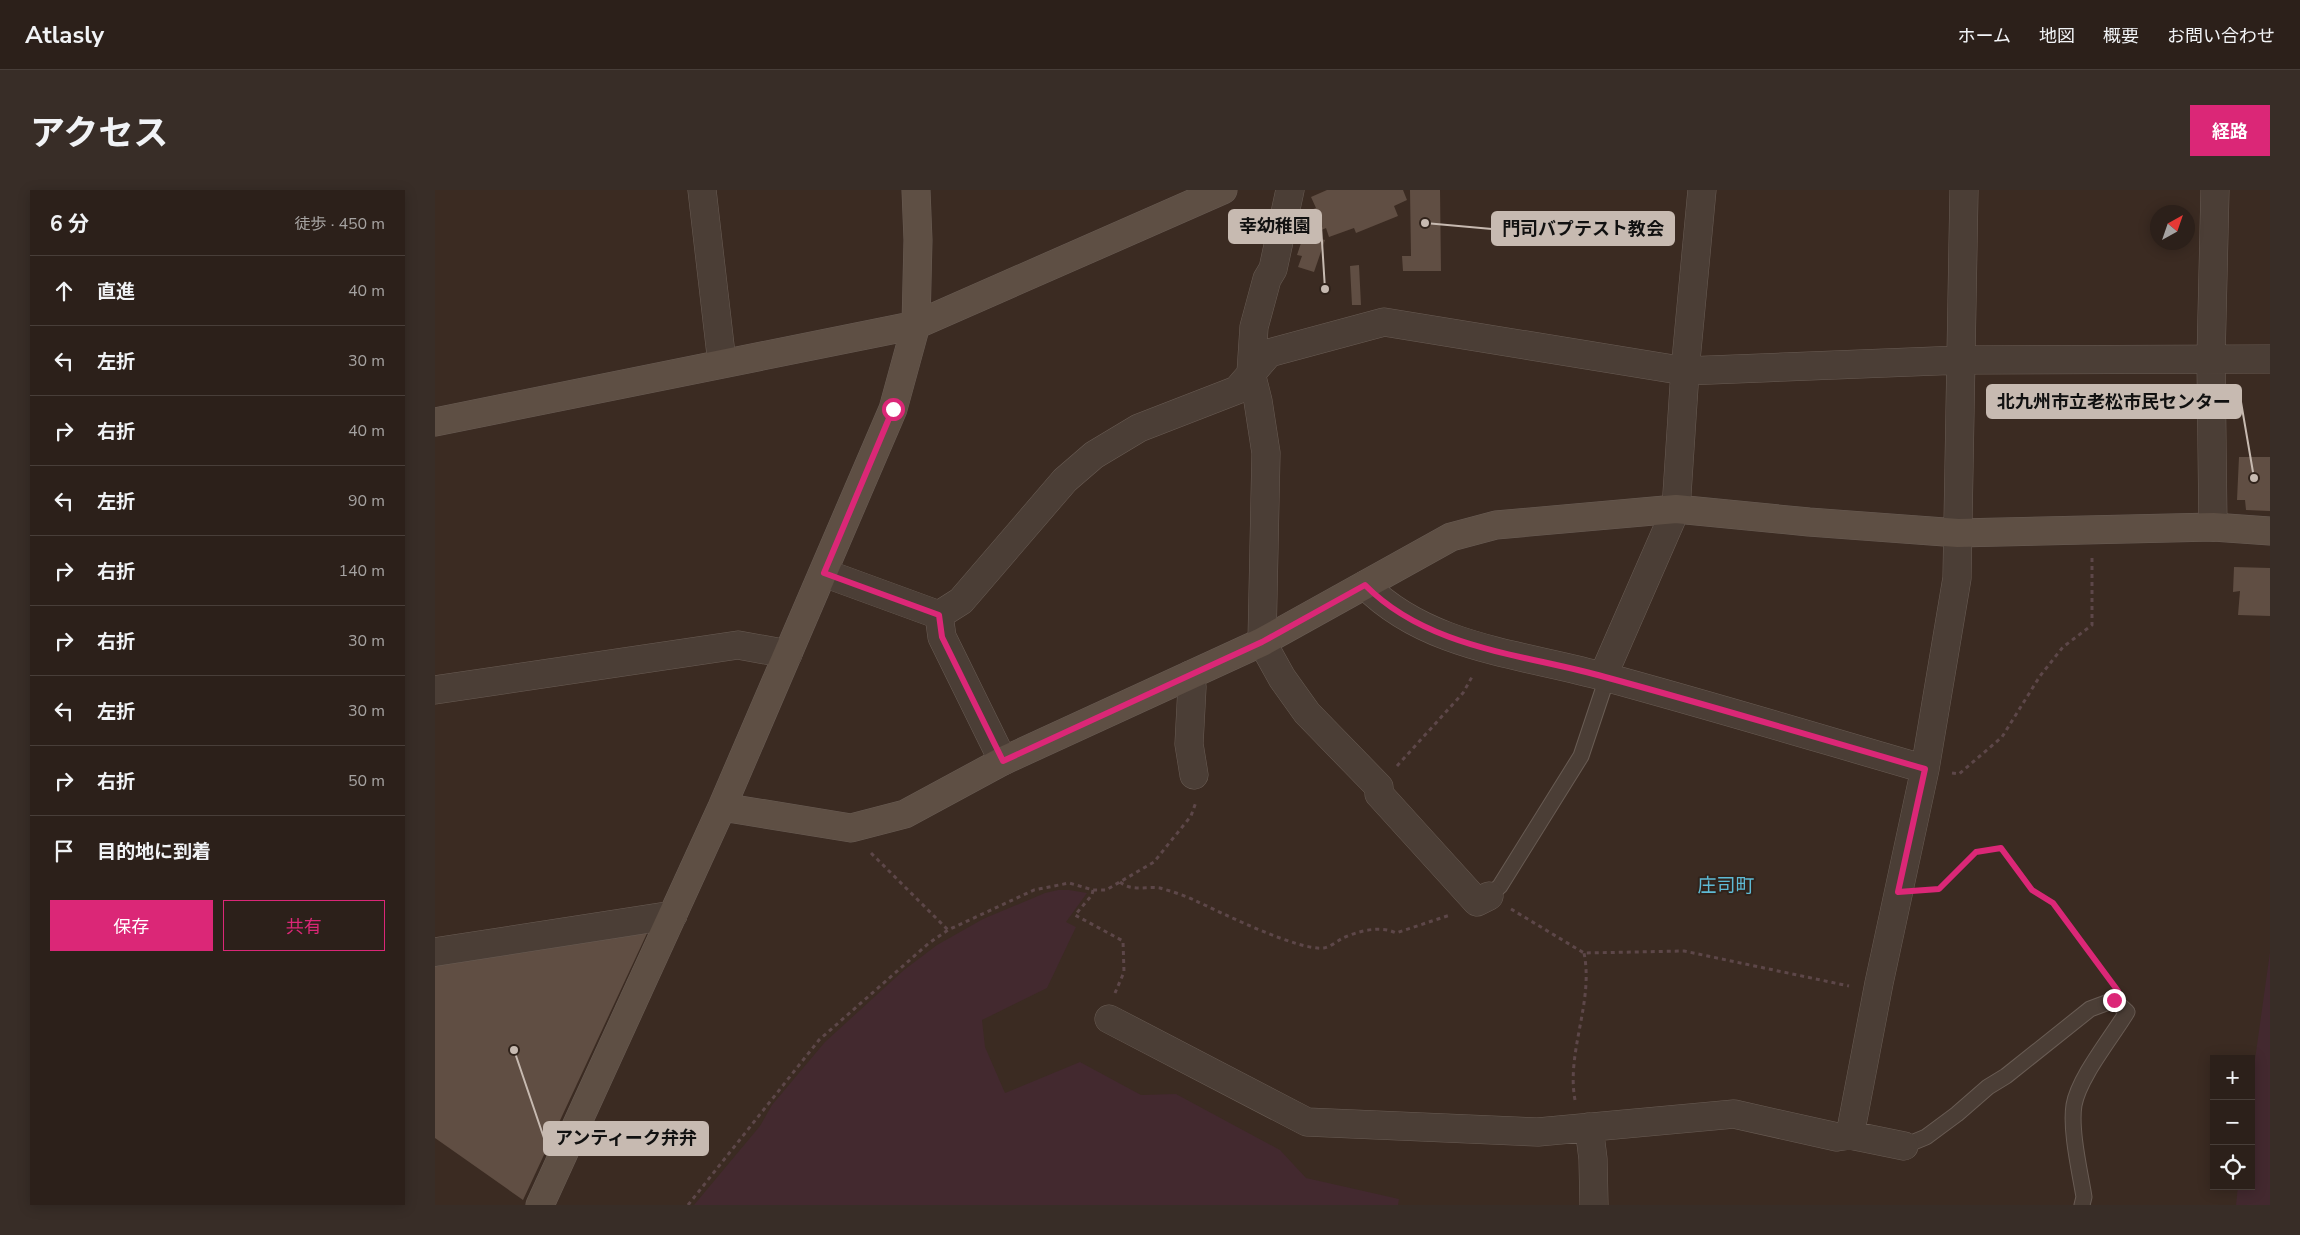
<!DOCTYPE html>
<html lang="ja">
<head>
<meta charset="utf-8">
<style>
  :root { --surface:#2c201a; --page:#382d27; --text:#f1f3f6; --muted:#a6a3a2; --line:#483e39; --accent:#db2777 }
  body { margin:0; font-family:"Nunito Sans","Noto Sans JP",sans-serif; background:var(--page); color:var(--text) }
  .controls { position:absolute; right:15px; bottom:15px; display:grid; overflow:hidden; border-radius:0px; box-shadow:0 2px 12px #0003 }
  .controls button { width:45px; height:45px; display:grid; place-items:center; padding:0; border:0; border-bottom:1px solid var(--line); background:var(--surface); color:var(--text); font:25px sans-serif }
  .compass { position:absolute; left:1715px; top:15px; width:45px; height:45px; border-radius:50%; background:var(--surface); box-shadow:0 2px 12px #0003; rotate:40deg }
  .stop { position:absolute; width:15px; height:15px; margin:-11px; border:4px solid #db2777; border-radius:50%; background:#fff }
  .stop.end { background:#db2777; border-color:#fff; box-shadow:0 1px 5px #0008 }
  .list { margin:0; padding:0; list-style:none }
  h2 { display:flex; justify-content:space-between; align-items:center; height:65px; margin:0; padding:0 20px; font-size:21px }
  h2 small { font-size:16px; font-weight:400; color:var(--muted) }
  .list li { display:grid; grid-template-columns:32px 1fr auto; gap:15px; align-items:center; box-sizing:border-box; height:70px; padding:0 20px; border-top:1px solid var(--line) }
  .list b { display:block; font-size:19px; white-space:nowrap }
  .list em { font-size:16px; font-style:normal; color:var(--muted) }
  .actions { display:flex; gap:10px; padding:15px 20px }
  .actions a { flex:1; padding:11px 0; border:1px solid var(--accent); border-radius:0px; text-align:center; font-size:18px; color:var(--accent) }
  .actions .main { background:var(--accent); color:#fff }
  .icon { flex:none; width:28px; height:28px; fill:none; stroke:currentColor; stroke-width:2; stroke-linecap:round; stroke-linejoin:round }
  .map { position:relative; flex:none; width:1835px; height:1015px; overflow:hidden; border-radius:0px }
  header { display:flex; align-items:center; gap:30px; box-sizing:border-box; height:70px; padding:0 25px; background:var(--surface); border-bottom:1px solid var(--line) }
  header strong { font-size:24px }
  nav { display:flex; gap:28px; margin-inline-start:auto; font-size:18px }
  .intro { display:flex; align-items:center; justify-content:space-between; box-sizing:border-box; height:120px; padding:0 30px }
  h1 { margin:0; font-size:35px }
  .button { padding:12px 22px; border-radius:0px; background:var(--accent); color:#fff; font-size:18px; font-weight:700 }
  main { display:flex; gap:30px; padding:0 30px }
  aside { flex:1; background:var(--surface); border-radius:0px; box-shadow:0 2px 12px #0003 }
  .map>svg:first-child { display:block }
</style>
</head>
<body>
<header>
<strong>Atlasly</strong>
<nav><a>ホーム</a><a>地図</a><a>概要</a><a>お問い合わせ</a></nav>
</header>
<div class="intro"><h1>アクセス</h1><a class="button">経路</a></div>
<main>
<aside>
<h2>6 分<small>徒歩 · 450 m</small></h2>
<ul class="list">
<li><svg class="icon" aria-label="ahead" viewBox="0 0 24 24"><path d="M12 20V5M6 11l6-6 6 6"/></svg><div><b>直進</b></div><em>40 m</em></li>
<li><svg class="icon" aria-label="left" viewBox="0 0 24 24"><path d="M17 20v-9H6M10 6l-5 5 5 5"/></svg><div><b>左折</b></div><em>30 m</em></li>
<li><svg class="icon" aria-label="right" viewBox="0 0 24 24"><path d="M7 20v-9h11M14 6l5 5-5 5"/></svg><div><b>右折</b></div><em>40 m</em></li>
<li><svg class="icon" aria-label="left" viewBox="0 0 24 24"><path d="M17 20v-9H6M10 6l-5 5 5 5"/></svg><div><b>左折</b></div><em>90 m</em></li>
<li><svg class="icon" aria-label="right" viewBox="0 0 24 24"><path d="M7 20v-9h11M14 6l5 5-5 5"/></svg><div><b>右折</b></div><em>140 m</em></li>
<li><svg class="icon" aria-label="right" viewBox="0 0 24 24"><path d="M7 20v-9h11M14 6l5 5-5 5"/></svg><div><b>右折</b></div><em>30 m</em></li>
<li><svg class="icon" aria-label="left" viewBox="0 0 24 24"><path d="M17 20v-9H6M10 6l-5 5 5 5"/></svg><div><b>左折</b></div><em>30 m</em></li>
<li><svg class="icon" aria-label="right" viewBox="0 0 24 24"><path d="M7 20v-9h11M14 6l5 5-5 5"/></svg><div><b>右折</b></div><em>50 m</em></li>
<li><svg class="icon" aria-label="arrive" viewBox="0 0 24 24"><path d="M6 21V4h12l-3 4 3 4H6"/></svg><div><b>目的地に到着</b></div></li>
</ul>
<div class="actions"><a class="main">保存</a><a>共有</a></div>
</aside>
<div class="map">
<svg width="1835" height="1015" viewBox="0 0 1835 1015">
  <rect width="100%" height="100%" fill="#3b2b22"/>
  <!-- green -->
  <path fill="#43292f" d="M 623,700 L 634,700 L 652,703 L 631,732 L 641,737 L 612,798 L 547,830 L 550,857 L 570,903 L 645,872 L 706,905 L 741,904 L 845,960 L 871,988 L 964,1009 L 963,1015 L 259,1015 L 325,936 L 337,915 L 390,852 L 469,780 L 502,755 L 548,729 L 610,703 Z
    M 1835,762 L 1835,1015 L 1801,1015 L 1803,996 L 1816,996 L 1816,898 Z"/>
  <!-- building -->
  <path fill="#604e43" d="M 892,0 L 968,0 L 972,10 L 959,16 L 963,26 L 921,43 L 919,38 L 894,47 L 891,38 L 882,42 L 873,21 L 881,18 L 876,7 Z
    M 975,0 L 1005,0 L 1006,81 L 968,81 L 967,66 L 976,66 Z
    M 869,44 L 890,50 L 879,82 L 863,77 L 867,66 L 862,65 Z
    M 924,75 L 926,115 L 917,115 L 915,76 Z
    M 1804,267 L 1835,267 L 1835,321 L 1811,320 L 1810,310 L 1802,310 Z
    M 1799,377 L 1835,378 L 1835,426 L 1803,425 L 1805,401 L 1798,402 Z
    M 214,739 L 88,1010 L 0,948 L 0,772 Z"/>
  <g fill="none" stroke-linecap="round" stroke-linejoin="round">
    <defs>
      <path id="lane" d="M 1054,706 L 1065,696 L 1146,566 L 1169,497 L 1168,486
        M 1469,956 L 1491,947 L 1522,924 L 1553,897 L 1571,886 L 1655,819 L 1679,810 L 1692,822 C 1677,847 1644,887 1639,915 C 1635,940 1645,982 1649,1007 L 1647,1015"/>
      <path id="street" d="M 267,0 L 287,173
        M 855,0 L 838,79 L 832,89 L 819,137 L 816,183 L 823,211 L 831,263 L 827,452 L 847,488 L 872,523 L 944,597 L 944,604 L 1042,712 L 1054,706
        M 1778,337 L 1776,169 L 1780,0
        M 389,383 L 504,425 L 507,447 L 568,571
        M 930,395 C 993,459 1089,464 1170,487 C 1277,516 1383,548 1490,579
        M 504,425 L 526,411 L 630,290 L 659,265 L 704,238 L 802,200 L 834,163 L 949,132 L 1250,181 L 1526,170 L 1835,169
        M 755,485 L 757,497 L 754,554 L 759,585
        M 1168,486 L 1241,319 L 1250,181 L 1267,0
        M 0,500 L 303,455 L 353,464
        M 0,762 L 238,725
        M 674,829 L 872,932 L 1103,942 L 1299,924 L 1402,947 L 1415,945
        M 1154,937 L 1158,969 L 1159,1015
        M 1469,956 L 1415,945 L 1444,793 L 1490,579 L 1522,388 L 1529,0"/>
      <path id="secondary" d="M 0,232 L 481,135 L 788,0
        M 287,617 L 416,638 L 470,624 L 568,571 L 827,452 L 1016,347 L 1061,335 L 1241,319 L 1374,332 L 1523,343 L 1778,337 L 1835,341
        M 105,1015 L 287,617 L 458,219 L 481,135 L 483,50 L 481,0"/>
    </defs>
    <!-- lane casing -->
    <use href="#lane" stroke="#695c54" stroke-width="17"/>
    <!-- street casing -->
    <use href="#street" stroke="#695c54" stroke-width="29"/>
    <!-- secondary casing -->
    <use href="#secondary" stroke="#695c54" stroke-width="29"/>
    <!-- path -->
    <path stroke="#5d4749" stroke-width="3" stroke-dasharray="4 4" stroke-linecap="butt" d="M 962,576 L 1028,503 L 1038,485
      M 1517,583 L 1524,584 L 1567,547 L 1605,486 L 1628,457 L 1657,435 L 1657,367
      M 436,663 L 513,740
      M 685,692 C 697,702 712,696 725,698 C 736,701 751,706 761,711 C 787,723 863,761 889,758 C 895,757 901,752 906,749 C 922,741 945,735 961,743 L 1015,725
      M 658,700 L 657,705 L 640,725 L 688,751 L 689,782 L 680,803
      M 1493,700 L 1504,699 L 1541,662 L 1566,658 L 1597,700 L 1618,713 L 1675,790
      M 1076,719 L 1149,763 L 1249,761 L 1414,796
      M 1140,910 C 1131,862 1159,812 1149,763
      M 253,1015 L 384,850 L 494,753 L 513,740 L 599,700 L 634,693 L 658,700 L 671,700 L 719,672 L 756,626 L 761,612"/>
    <!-- lane -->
    <use href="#lane" stroke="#4b3e36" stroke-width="15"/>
    <!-- street -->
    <use href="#street" stroke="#4b3e36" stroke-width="28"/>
    <!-- secondary -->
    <use href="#secondary" stroke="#5e4f44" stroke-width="28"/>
  </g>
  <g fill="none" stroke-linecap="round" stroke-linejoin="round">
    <!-- route -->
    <path stroke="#db2777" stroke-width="6" d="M 458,219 L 389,383 L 504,425 L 507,447 L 568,571 L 827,452 L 930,395 C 993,459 1089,464 1170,487 C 1277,516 1383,548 1490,579 L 1463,702 L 1504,699 L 1541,662 L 1566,658 L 1597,700 L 1618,713 L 1683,801 L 1685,816 L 1679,810"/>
  </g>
  <g text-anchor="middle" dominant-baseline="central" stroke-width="4" stroke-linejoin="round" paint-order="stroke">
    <!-- quarter labels -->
    <g font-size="19" fill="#5fbad4" stroke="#30231b">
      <text x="1291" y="696">庄司町</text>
    </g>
  </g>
  <!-- callouts -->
  <path fill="none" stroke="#c7bab1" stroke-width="2" d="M890 99L886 36M990 33L1057 39M1819 288L1806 212M79 860L109 948"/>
  <g fill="#c7bab1" stroke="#30231b" stroke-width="2">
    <circle cx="890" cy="99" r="5"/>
    <circle cx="990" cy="33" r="5"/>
    <circle cx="1819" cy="288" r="5"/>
    <circle cx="79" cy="860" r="5"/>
  </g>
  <g fill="#c7bab1" stroke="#c7bab1" stroke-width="2">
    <rect x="794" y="20" width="92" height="33" rx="5"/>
    <rect x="1057" y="22" width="182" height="33" rx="5"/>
    <rect x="1552" y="195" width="254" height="33" rx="5"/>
    <rect x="109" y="932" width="164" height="33" rx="5"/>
  </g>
  <g font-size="18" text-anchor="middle" font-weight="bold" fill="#111">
    <text x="840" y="42">幸幼稚園</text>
    <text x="1148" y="45">門司バプテスト教会</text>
    <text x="1679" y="218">北九州市立老松市民センター</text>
    <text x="191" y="954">アンティーク弁弁</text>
  </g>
</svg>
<div class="controls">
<button>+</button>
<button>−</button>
<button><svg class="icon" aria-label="locate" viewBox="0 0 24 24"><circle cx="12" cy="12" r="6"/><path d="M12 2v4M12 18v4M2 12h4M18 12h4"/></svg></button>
</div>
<svg class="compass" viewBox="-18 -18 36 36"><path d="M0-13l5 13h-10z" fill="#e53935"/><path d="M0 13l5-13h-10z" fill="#a6a3a2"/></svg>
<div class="stop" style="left:458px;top:219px"></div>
<div class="stop end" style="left:1679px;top:810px"></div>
</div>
</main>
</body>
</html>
